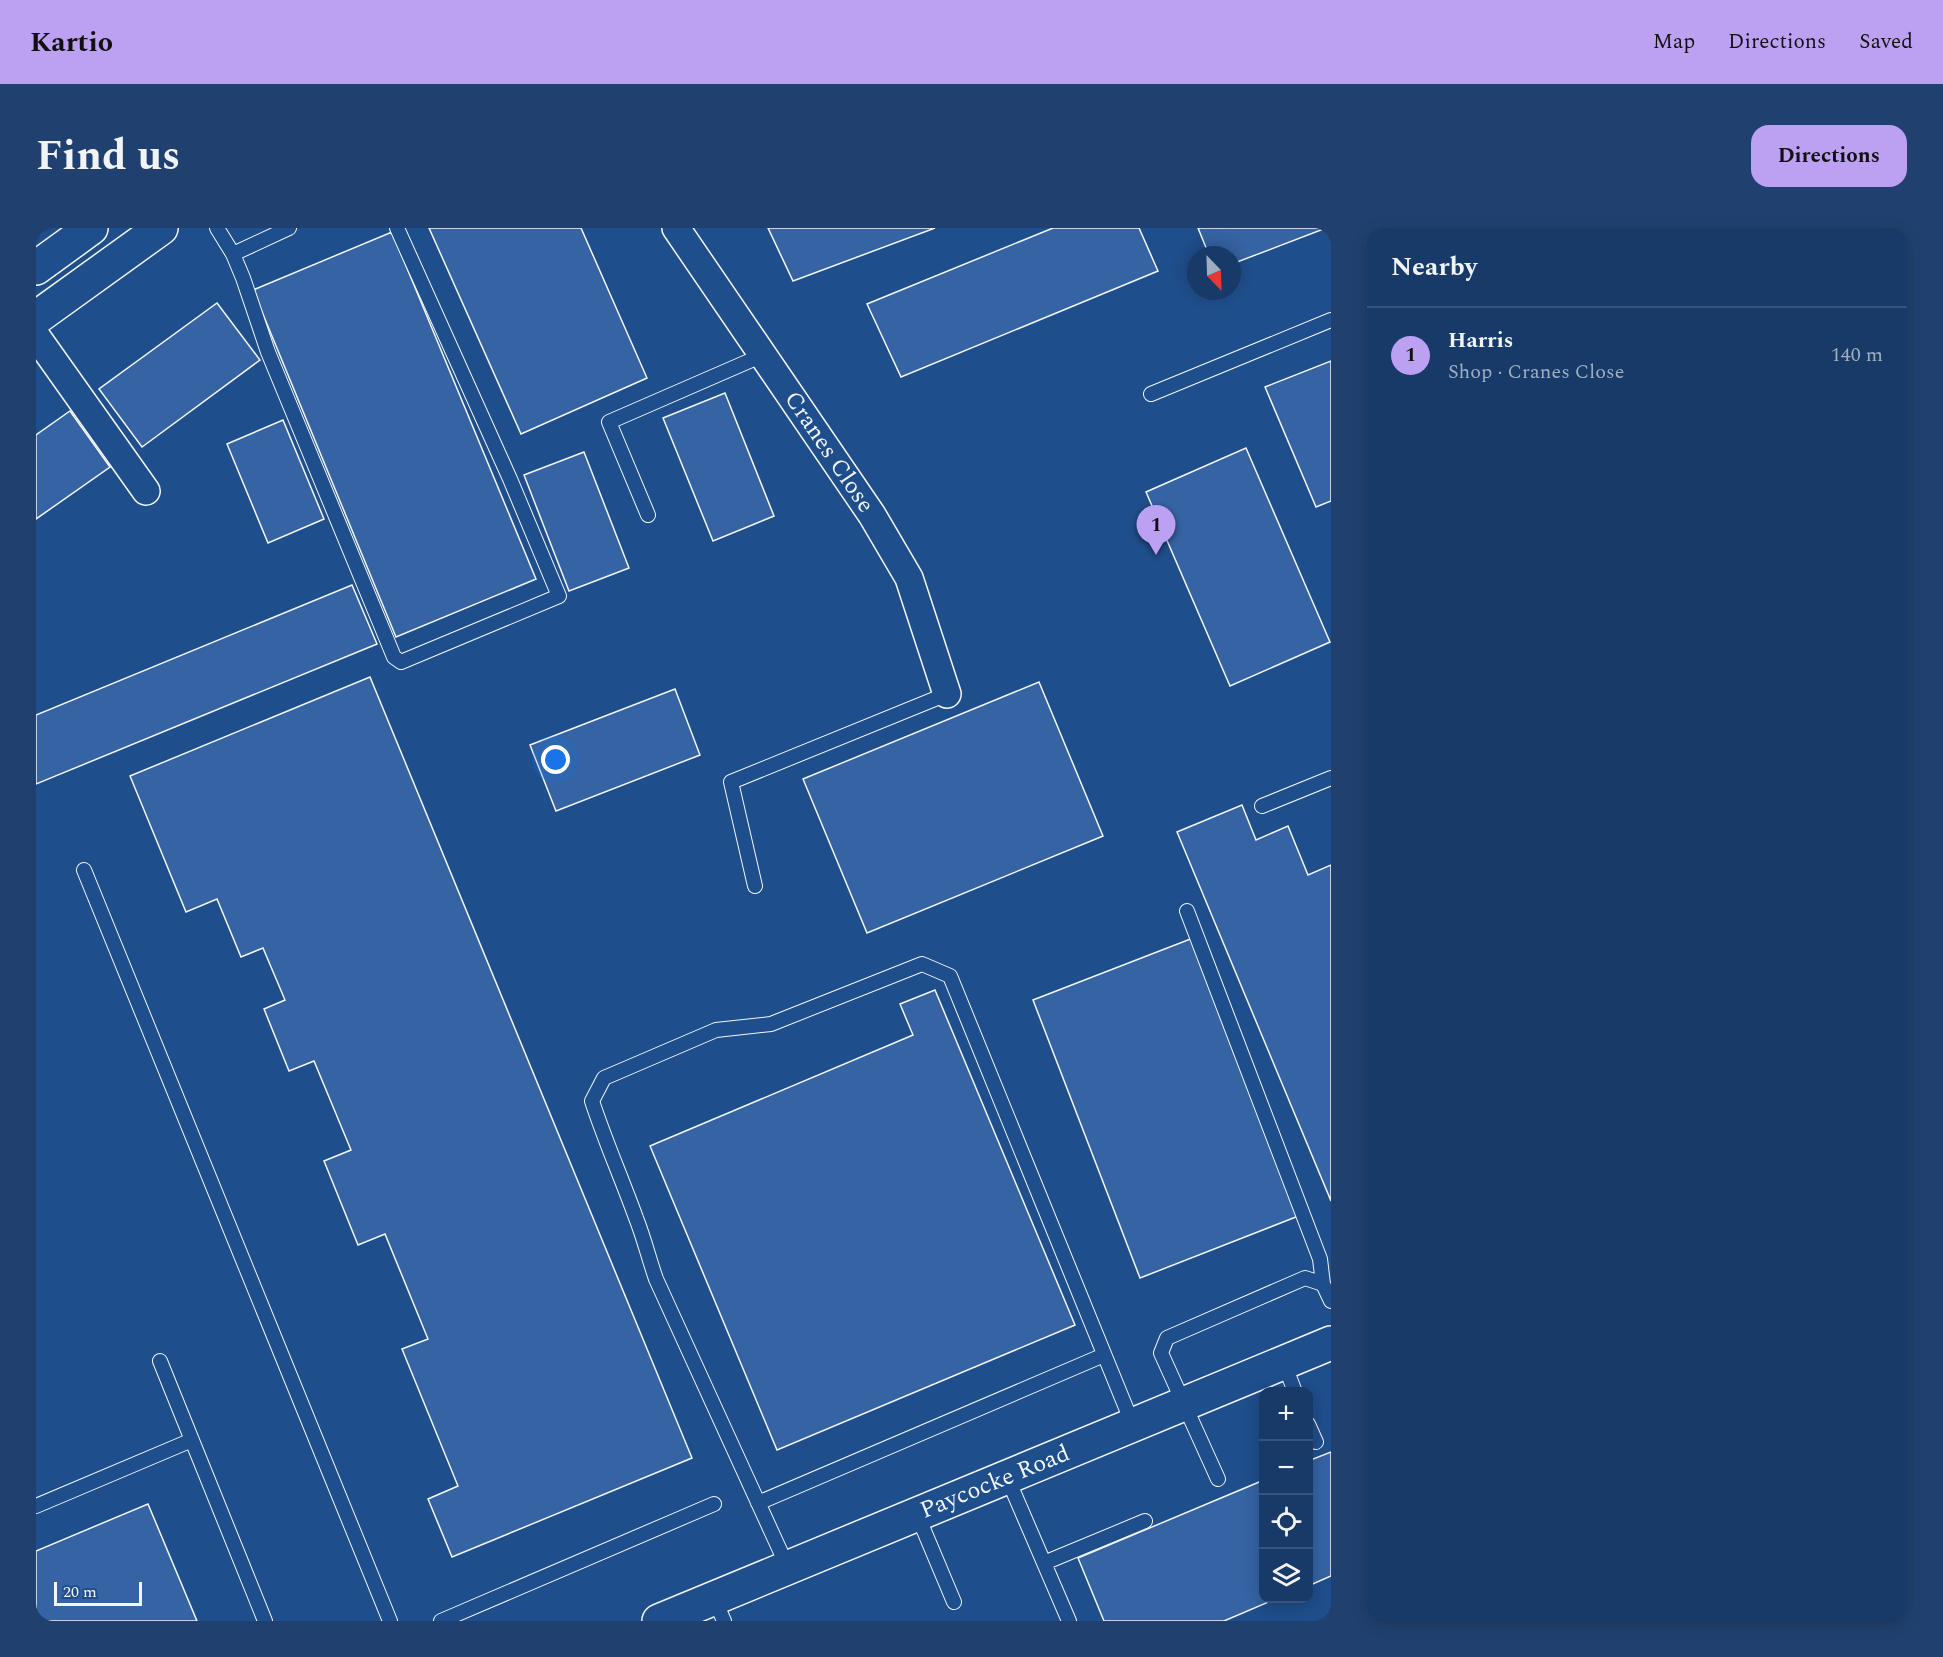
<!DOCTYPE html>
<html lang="en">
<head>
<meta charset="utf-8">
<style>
  :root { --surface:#173a69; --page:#20416f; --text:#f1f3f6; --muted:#9eadc0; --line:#36547d; --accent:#bca0f2 }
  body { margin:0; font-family:Spectral,serif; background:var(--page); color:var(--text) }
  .controls { position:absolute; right:18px; bottom:18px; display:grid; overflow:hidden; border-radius:12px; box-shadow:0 3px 15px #0003 }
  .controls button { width:54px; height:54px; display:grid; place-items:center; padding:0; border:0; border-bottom:2px solid var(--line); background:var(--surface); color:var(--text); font:30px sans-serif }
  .compass { position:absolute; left:1151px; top:18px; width:54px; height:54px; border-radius:50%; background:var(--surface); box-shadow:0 3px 15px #0003; rotate:157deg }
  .scale { position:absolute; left:18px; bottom:15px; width:88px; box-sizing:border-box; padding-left:6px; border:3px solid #f2f6ff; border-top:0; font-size:16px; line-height:21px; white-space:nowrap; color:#f2f6ff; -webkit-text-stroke:4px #1f4e8c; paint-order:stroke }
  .you { position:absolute; left:520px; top:532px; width:21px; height:21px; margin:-15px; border:4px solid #fff; border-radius:50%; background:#1a73e8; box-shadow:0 0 0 9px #1a73e833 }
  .badge { display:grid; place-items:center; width:39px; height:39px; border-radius:50%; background:var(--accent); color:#111; font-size:20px; font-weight:700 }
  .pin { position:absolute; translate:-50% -50px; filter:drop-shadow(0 2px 3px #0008) }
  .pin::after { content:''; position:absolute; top:32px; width:21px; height:18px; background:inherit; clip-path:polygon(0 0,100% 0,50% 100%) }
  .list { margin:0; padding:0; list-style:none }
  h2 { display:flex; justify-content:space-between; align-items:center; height:78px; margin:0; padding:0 24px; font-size:26px }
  h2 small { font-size:20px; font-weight:400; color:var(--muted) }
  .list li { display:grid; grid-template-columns:39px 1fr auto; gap:18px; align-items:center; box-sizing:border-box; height:96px; padding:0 24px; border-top:2px solid var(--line) }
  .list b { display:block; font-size:22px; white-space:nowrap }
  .list p { margin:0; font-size:20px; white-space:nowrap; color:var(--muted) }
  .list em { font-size:20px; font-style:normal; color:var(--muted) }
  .icon { flex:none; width:33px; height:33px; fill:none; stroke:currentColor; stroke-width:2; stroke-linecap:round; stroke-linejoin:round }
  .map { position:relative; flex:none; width:1295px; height:1393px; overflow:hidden; border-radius:18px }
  header { display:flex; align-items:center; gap:36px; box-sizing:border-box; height:84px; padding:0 30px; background:var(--accent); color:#111 }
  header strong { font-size:28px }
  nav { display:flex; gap:33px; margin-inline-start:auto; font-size:21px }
  .intro { display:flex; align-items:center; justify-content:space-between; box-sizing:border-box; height:144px; padding:0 36px }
  h1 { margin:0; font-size:42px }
  .button { padding:15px 27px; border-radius:18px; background:var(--accent); color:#111; font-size:21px; font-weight:700 }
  main { display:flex; gap:36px; padding:0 36px }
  aside { flex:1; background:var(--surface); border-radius:18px; box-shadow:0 3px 15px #0003 }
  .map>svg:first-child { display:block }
</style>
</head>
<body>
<header>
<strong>Kartio</strong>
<nav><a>Map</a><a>Directions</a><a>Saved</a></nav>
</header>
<div class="intro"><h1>Find us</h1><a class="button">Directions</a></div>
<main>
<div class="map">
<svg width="1295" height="1393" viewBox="0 0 1295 1393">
  <rect width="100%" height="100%" fill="#1f4e8c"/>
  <!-- building -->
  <path fill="#3563a3" stroke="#f2f6ff" stroke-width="1.5" d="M 393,0 L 545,0 L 611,150 L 485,206 Z
    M 732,0 L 899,0 L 757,53 Z
    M 1017,0 L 1103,0 L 1122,43 L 865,149 L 831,76 Z
    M 1162,0 L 1290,0 L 1196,36 L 1196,27 L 1173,27 Z
    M 356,4 L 500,351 L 360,409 L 217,62 Z
    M 181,75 L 224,132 L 106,219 L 63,161 Z
    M 1295,133 L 1295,273 L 1280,279 L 1229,159 Z
    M 689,165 L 738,288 L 677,313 L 627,190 Z
    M 34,183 L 74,239 L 0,291 L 0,207 Z
    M 247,192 L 288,291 L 232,315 L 191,216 Z
    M 1210,220 L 1294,414 L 1194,458 L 1110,264 Z
    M 548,224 L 593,340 L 533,363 L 488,247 Z
    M 316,357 L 341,416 L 0,556 L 0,487 Z
    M 334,449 L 656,1230 L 416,1329 L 392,1271 L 422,1258 L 366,1121 L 392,1111 L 349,1006 L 322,1017 L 288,933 L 315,922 L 278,833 L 253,843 L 228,781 L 249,772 L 227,720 L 205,729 L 181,671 L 150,684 L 94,548 Z
    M 1003,454 L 1067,608 L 831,705 L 767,551 Z
    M 639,461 L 664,527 L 520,583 L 494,517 Z
    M 1206,577 L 1220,612 L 1252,598 L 1272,647 L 1295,637 L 1295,973 L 1141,604 Z
    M 1157,710 L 1265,987 L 1104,1050 L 997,772 Z
    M 899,762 L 1039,1097 L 741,1222 L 614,918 L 877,807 L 864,776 Z
    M 1295,1224 L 1295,1348 L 1272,1358 L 1272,1233 Z
    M 1228,1252 L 1228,1370 L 1242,1370 L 1188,1393 L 1068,1393 L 1042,1330 Z
    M 112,1276 L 161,1393 L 0,1393 L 0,1323 Z"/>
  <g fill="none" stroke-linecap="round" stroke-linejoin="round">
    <defs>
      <path id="service" d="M 181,0 L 197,26 L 207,50 L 232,124 L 358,429 L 365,434 L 523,368 L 474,251 L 361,0
        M 197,26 L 253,0
        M 1115,166 L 1295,92
        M 612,287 L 573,194 L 727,127
        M 1226,578 L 1295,550
        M 48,642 L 354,1393
        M 719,658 L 695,554 L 911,466
        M 1151,683 L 1284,1031 L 1287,1056
        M 124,1133 L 229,1393
        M 1248,1135 L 1259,1164
        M 1272,1196 L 1280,1214
        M 971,1249 L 1033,1393
        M 1182,1251 L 1125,1125 L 1131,1110 L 1269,1050 L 1287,1056 L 1295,1073
        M 722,1275 L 1068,1127
        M 0,1278 L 156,1212
        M 881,1286 L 918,1374
        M 1008,1335 L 1109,1293
        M 752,1340 L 620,1051 C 613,1031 608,1010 600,990 C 586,951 569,913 556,873 L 568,850 L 680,802 L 735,796 L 886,736 L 914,748 L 1097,1197
        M 678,1370 L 688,1393
        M 405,1393 L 678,1276"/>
      <path id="minor" d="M 640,0 L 836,287 L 873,350 L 911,466
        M 0,108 L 110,263"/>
      <path id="tertiary" d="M 623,1393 L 1295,1115"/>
      <path id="primary" d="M 0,40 L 55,0
        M 0,90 L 125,0"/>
    </defs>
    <!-- service casing -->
    <use href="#service" stroke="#f2f6ff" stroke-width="16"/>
    <!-- minor casing -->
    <use href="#minor" stroke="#f2f6ff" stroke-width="30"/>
    <!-- tertiary casing -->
    <use href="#tertiary" stroke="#f2f6ff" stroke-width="36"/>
    <!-- primary casing -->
    <use href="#primary" stroke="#f2f6ff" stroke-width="36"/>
    <!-- service -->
    <use href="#service" stroke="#1f4e8c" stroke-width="14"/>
    <!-- minor -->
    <use href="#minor" stroke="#1f4e8c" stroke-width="27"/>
    <!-- tertiary -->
    <use href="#tertiary" stroke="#1f4e8c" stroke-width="33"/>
    <!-- primary -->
    <use href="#primary" stroke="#1f4e8c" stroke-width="33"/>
  </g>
  <g text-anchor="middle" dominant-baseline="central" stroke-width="4.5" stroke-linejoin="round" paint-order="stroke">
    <!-- street labels -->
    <g font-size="24" fill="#f2f6ff" stroke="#1f4e8c">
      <text transform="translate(793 224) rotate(56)">Cranes Close</text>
      <text transform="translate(959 1254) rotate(-22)">Paycocke Road</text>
    </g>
  </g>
</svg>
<div class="controls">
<button>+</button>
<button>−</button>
<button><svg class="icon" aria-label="locate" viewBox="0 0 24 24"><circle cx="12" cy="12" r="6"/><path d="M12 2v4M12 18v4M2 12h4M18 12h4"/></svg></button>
<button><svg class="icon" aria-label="layers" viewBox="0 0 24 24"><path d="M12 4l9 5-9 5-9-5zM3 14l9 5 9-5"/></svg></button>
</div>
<svg class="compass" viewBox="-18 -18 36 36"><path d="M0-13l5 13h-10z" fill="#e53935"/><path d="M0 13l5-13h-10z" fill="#9eadc0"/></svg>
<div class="scale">20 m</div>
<div class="you"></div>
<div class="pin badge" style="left:1120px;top:327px">1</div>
</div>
<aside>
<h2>Nearby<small></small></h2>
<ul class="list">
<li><span class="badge">1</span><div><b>Harris</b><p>Shop · Cranes Close</p></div><em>140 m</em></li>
</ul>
</aside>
</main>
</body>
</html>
